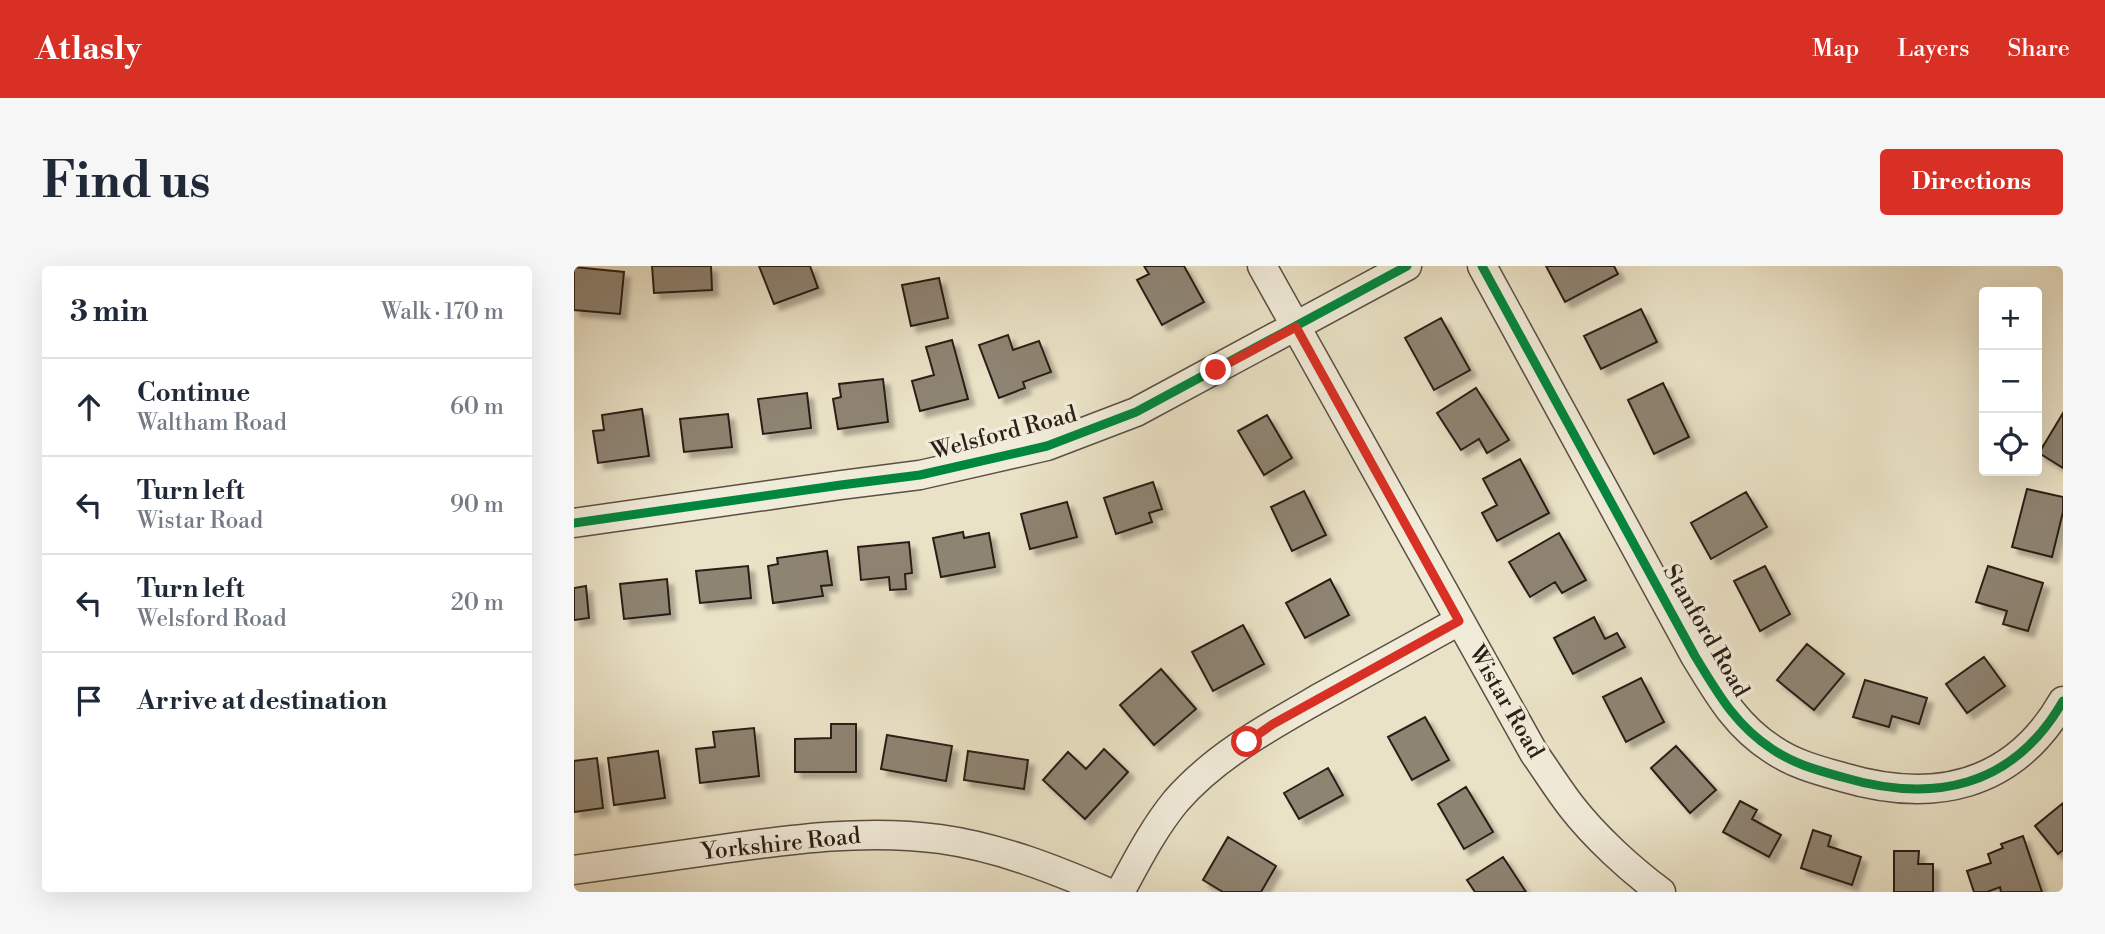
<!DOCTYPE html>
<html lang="en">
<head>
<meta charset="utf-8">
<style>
  :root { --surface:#fff; --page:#f6f6f7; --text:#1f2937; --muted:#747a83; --line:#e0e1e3; --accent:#d93025 }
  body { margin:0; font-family:"Libre Bodoni",serif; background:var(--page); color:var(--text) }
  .controls { position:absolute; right:21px; top:21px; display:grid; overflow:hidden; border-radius:7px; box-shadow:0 7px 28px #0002 }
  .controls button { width:63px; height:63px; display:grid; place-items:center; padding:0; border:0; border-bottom:2px solid var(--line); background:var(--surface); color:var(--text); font:35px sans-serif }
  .stop { position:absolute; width:21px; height:21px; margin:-16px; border:5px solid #d93025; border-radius:50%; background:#fff }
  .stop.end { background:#d93025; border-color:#fff; box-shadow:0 2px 7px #0008 }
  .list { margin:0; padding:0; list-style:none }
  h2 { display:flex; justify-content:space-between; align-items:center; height:91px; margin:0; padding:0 28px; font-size:30px }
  h2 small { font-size:23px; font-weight:400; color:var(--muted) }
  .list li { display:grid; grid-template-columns:46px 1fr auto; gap:21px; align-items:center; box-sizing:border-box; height:98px; padding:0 28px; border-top:2px solid var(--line) }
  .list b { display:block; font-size:26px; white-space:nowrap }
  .list p { margin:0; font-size:23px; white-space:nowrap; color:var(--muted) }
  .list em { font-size:23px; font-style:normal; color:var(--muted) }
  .icon { flex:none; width:38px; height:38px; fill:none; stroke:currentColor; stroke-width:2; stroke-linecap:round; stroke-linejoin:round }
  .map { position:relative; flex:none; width:1489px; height:626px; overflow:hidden; border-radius:7px }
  header { display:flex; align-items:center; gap:42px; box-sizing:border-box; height:98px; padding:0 35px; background:var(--accent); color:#fff }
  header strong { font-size:33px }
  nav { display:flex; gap:38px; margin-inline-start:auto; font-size:24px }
  .intro { display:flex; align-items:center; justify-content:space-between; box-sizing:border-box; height:168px; padding:0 42px }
  h1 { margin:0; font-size:49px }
  .button { padding:18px 32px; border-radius:7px; background:var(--accent); color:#fff; font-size:24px; font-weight:700 }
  main { display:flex; gap:42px; padding:0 42px }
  aside { flex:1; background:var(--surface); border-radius:7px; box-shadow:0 7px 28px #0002 }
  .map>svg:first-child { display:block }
</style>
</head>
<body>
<header>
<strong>Atlasly</strong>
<nav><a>Map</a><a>Layers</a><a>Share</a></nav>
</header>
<div class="intro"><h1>Find us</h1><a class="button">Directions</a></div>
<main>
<aside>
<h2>3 min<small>Walk · 170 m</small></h2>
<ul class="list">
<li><svg class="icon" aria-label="ahead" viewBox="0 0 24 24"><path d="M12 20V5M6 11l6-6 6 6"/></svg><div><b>Continue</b><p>Waltham Road</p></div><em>60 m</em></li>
<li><svg class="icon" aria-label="left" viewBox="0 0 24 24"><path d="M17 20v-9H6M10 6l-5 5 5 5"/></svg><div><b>Turn left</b><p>Wistar Road</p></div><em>90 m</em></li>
<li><svg class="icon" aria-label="left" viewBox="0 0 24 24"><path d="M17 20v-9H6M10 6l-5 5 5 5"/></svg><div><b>Turn left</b><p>Welsford Road</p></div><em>20 m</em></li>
<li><svg class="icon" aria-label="arrive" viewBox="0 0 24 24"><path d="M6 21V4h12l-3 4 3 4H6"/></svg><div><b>Arrive at destination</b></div></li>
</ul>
</aside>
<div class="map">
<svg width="1489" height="626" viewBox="0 0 1489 626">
  <defs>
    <filter id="shadow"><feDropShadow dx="6" dy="6" stdDeviation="2" flood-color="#0004"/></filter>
  </defs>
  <rect width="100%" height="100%" fill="#eae2c6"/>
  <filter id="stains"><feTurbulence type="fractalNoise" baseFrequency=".00286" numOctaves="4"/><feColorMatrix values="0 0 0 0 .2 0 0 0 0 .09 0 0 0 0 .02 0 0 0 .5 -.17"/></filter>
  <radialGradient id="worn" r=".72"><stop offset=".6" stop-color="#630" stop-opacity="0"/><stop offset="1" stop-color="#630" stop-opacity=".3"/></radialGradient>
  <!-- building -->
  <path fill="#8e8472" stroke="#2b1e18" stroke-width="2" filter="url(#shadow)" d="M 78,0 L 137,0 L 138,24 L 80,27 Z
    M 185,0 L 236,0 L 244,22 L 200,38 Z
    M 570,0 L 610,0 L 630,36 L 588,59 L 563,14 L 575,8 Z
    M 972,0 L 1040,0 L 1044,8 L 991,36 Z
    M 0,1 L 50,6 L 46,48 L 0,44 Z
    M 365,12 L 374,52 L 337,60 L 328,19 Z
    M 1067,43 L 1083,76 L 1027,103 L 1010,70 Z
    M 867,52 L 896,104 L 860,124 L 831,72 Z
    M 434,69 L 439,84 L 465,75 L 477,106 L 449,116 L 451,122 L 425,132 L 405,79 Z
    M 378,74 L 394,133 L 346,145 L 338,115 L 360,109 L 352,81 Z
    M 309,113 L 314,156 L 264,163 L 259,133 L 267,131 L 265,118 Z
    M 1089,117 L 1115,171 L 1080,188 L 1054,134 Z
    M 902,122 L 935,174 L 913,187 L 905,173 L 887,184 L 863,147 Z
    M 233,127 L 237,162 L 189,168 L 184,133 Z
    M 68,143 L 75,190 L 24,197 L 19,165 L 30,164 L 28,149 Z
    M 1489,147 L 1489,202 L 1465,187 Z
    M 154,148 L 158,181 L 110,186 L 106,153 Z
    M 693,149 L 718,192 L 690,209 L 664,165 Z
    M 946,193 L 975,247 L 923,275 L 908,247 L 923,239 L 909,213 Z
    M 579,216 L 588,243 L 575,247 L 578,256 L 542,268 L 530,232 Z
    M 1453,223 L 1489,231 L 1489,246 L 1478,291 L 1438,281 Z
    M 730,225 L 752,269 L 718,285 L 697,241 Z
    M 1172,226 L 1193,261 L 1137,293 L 1117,257 Z
    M 493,236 L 503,271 L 456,283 L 447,248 Z
    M 389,266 L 390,272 L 415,267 L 421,301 L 367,311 L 359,272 Z
    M 985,267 L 1012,314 L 988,327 L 981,316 L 956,331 L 935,296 Z
    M 335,276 L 338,307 L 331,308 L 332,323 L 316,324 L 315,311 L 287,314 L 284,281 Z
    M 253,285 L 258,319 L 247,320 L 249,330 L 199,337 L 194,300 L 204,298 L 203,292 Z
    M 174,300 L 177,332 L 126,337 L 122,305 Z
    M 1191,300 L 1216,348 L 1186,365 L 1160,315 Z
    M 1414,300 L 1469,317 L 1454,365 L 1429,358 L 1433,345 L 1402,336 Z
    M 93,313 L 96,348 L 50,353 L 46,318 Z
    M 756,313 L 775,349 L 731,372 L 712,337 Z
    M 12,320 L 15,352 L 0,354 L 0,322 Z
    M 1020,351 L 1031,373 L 1043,367 L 1051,381 L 999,408 L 980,372 Z
    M 669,359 L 690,398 L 639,425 L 618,386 Z
    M 1233,378 L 1270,408 L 1240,444 L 1203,414 Z
    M 1410,391 L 1431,420 L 1393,447 L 1372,418 Z
    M 587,403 L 622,443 L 580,479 L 546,439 Z
    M 1067,412 L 1090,456 L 1052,476 L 1029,431 Z
    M 1291,414 L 1353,432 L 1345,458 L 1318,450 L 1315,461 L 1279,451 Z
    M 851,451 L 875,494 L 838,514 L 814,471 Z
    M 257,458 L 282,458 L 282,506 L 221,506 L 221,473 L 257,472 Z
    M 180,462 L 185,510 L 126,517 L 122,483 L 141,481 L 139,466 Z
    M 313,469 L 378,480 L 372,515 L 307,503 Z
    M 1102,480 L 1142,524 L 1116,547 L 1077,502 Z
    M 530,483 L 554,506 L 511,553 L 469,514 L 494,486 L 512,503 Z
    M 84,485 L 91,532 L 40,539 L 34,492 Z
    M 394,485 L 454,494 L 450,523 L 390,514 Z
    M 23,492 L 29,542 L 0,546 L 0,495 Z
    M 754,502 L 769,529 L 725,553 L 710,527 Z
    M 892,521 L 919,566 L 890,583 L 864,538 Z
    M 1166,535 L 1183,544 L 1178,553 L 1207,569 L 1195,591 L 1149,566 Z
    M 1489,537 L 1489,584 L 1484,588 L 1461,560 Z
    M 1239,564 L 1257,570 L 1254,580 L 1287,591 L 1278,619 L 1227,602 Z
    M 1449,570 L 1468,626 L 1427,626 L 1426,621 L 1413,626 L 1400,626 L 1393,605 L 1417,597 L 1414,588 L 1429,582 L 1427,578 Z
    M 654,571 L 702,600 L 687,626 L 649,626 L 629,614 Z
    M 1320,585 L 1345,585 L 1344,598 L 1359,598 L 1359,626 L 1320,626 Z
    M 929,591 L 952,626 L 901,626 L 893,614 Z"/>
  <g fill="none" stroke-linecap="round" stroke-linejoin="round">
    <defs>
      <path id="minor" d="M 688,0 L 960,487 C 972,504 984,523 997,540 C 1021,571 1056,603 1087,626
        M 908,0 L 1121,390 C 1143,426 1161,459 1198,483 C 1220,498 1243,504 1268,511 C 1359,538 1439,522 1489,435
        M 0,257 L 267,219 L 346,209 L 473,180 L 562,146 L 833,0
        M 0,604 C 49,597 99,590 148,583 C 220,573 293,563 366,573 C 424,581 480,603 533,626
        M 546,626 C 563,595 579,563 602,535 C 642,489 697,460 749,430 C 795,405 840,380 885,355"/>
    </defs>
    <!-- minor casing -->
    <use href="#minor" stroke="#5b4f44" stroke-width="31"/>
    <!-- minor -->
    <use href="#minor" stroke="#f1ecda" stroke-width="28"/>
    <defs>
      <path id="cycleway" d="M 908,0 L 1121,390 C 1143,426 1161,459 1198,483 C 1220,498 1243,504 1268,511 C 1359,538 1439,522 1489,435
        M 0,257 L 267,219 L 346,209 L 473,180 L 562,146 L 833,0"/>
    </defs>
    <!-- cycleway casing -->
    <use href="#cycleway" stroke="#f1ecda" stroke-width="13"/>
    <!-- cycleway -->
    <use href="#cycleway" stroke="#00873e" stroke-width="9"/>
  </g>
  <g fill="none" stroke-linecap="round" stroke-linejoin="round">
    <!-- route -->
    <path stroke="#d93025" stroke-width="9" d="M 642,104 L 722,61 L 885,355 L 699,458 L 673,476"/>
  </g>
  <g text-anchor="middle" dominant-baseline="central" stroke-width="7" stroke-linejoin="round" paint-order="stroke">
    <!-- street labels -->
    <g font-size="23" fill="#2b1e18" stroke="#f1ecda">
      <text transform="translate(430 167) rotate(-15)">Welsford Road</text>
      <text transform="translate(1132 365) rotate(60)">Stanford Road</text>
      <text transform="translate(932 436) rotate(60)">Wistar Road</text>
      <text transform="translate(207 578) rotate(-6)">Yorkshire Road</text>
    </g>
  </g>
  <rect width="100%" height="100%" filter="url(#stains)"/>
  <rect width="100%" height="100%" fill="url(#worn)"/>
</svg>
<div class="controls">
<button>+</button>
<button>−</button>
<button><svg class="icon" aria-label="locate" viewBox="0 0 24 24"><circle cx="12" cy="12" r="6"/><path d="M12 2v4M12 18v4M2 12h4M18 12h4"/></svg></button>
</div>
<div class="stop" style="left:673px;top:476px"></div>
<div class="stop end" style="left:642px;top:104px"></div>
</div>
</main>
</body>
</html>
